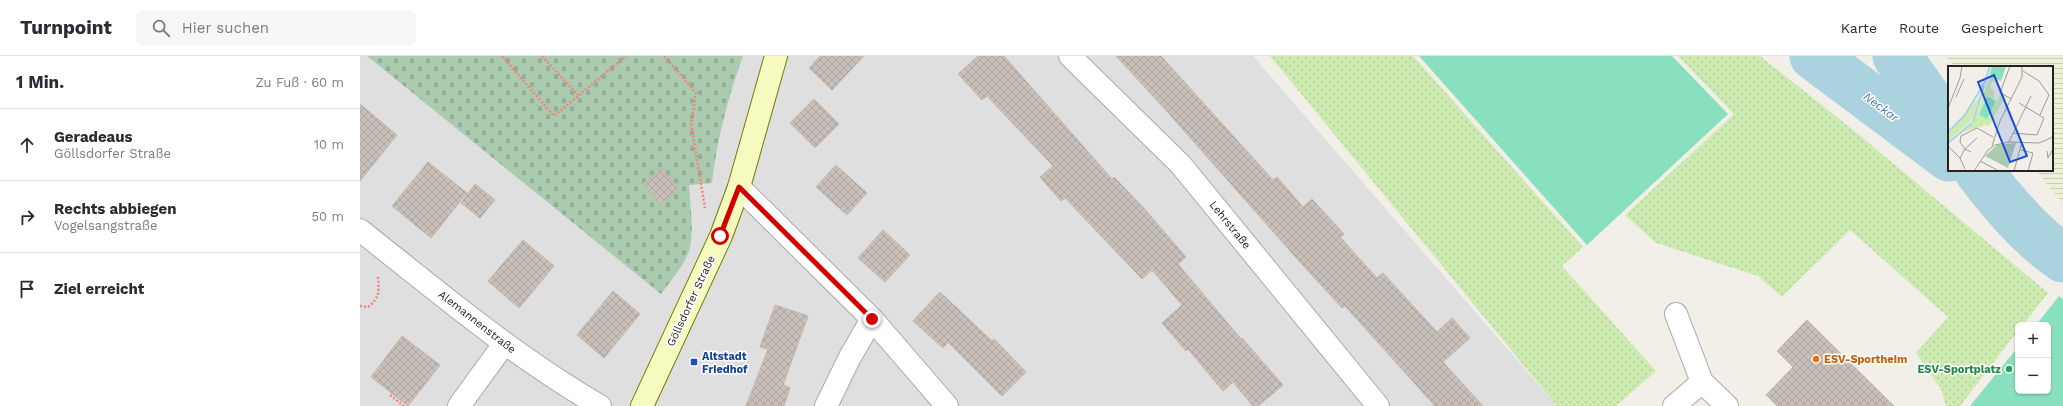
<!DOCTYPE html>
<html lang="de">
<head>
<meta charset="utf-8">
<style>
  :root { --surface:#fff; --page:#f7f7f7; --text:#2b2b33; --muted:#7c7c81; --line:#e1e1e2 }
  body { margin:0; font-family:"Work Sans",sans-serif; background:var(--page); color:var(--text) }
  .controls { position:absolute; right:12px; bottom:12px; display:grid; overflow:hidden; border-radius:6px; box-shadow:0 1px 3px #0004 }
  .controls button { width:36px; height:36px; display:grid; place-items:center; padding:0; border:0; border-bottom:1px solid var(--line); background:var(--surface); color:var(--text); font:20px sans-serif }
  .stop { position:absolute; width:12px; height:12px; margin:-9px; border:3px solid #d40000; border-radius:50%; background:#fff }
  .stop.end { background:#d40000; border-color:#fff; box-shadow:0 1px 4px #0008 }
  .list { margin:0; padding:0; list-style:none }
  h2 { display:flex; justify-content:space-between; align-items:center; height:52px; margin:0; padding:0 16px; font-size:17px }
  h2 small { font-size:13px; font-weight:400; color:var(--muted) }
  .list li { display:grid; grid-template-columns:26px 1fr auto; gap:12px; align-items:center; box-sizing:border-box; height:72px; padding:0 16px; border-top:1px solid var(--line) }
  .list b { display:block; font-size:15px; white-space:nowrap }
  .list p { margin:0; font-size:13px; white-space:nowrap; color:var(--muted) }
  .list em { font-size:13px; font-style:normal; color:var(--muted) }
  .icon { flex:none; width:22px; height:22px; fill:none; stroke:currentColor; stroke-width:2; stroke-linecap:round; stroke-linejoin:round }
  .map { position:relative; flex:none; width:1703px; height:350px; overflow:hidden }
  header { display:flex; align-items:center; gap:24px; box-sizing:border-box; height:56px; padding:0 20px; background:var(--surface); border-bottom:1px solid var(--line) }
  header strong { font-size:19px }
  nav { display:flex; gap:22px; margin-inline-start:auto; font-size:14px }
  .search { width:280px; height:36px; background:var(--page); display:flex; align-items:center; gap:10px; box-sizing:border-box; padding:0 14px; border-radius:6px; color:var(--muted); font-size:15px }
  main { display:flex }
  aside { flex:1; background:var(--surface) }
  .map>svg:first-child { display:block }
</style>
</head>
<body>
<header>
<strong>Turnpoint</strong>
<div class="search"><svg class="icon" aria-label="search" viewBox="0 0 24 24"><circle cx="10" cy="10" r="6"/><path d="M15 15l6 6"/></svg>Hier suchen</div>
<nav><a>Karte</a><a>Route</a><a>Gespeichert</a></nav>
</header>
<main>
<aside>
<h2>1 Min.<small>Zu Fuß · 60 m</small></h2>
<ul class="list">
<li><svg class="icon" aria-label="ahead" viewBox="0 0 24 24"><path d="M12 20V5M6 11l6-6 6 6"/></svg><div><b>Geradeaus</b><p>Göllsdorfer Straße</p></div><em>10 m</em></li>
<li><svg class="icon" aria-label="right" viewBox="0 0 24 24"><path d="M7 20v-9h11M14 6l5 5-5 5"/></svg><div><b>Rechts abbiegen</b><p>Vogelsangstraße</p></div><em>50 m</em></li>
<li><svg class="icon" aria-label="arrive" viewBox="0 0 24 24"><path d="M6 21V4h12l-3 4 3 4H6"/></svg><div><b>Ziel erreicht</b></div></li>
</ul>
</aside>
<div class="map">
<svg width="1703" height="350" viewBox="0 0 1703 350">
  <defs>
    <pattern id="farmland-rules" width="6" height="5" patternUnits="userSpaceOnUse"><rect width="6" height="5" fill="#eef0d5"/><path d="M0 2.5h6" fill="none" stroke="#ccceb7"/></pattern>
    <pattern id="grass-dots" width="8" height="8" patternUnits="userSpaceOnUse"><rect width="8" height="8" fill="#cdebb0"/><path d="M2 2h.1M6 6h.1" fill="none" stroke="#b0c997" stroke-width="1.8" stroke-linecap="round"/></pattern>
    <pattern id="cemetery-stones" width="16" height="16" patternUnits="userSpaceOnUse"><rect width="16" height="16" fill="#aacbaf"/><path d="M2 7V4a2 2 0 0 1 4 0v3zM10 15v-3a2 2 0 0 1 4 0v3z" fill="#92ae96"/></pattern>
    <pattern id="building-cross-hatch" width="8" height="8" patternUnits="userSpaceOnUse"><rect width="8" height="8" fill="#c7bfb8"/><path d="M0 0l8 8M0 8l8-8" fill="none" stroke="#aba49e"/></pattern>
  </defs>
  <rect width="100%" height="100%" fill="#f2efe9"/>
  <!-- residential -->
  <path fill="#e0dfdf" d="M 0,0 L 893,0 L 1197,350 L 0,350 Z"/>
  <!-- farmland -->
  <path fill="url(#farmland-rules)" d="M 1586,0 L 1703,0 L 1703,148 L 1676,114 L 1692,114 L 1692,11 L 1595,11 Z"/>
  <!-- grass -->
  <path fill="url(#grass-dots)" d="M 910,0 L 1053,0 L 1223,191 L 1202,210 L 1296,315 L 1256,350 L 1197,350 Z
    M 1318,0 L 1400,0 L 1498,78 L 1688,237 L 1663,269 L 1658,269 L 1658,275 L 1600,350 L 1586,350 L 1581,333 L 1556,297 L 1588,261 L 1490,174 L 1422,241 L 1398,220 L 1296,187 L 1265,159 L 1374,58 Z"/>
  <!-- cemetery -->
  <path fill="url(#cemetery-stones)" d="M 7,0 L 383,0 C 368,41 357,83 352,127 L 329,129 C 330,149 334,171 330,191 C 326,208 311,224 301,238 Z"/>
  <!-- pitch -->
  <path fill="#88e0be" d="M 1059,0 L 1312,0 L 1368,58 L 1227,189 Z
    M 1699,240 L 1703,243 L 1703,350 L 1610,350 L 1658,291 L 1658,335 L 1688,335 L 1688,269 L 1676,269 Z"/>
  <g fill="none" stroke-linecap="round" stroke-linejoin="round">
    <!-- river -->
    <path stroke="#aad3df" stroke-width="49" d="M 1454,0 L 1589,101
      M 1537,0 L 1589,73
      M 1618,114 C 1640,144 1673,182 1703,202"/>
  </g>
  <!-- building -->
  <path fill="url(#building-cross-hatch)" stroke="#c4b6ab" d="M 460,0 L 504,0 L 472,34 L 449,12 Z
    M 618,0 L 644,0 L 752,123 L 754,121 L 782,150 L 826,201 L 818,208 L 881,283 L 882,282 L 923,329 L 898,350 L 893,350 L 873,326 L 863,335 L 828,293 L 826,295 L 802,267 L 822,249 L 792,214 L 782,223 L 705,142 L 701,145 L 680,121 L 693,110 L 627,40 L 622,44 L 598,18 Z
    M 756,0 L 801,0 L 913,124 L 917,121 L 943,151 L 952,143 L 984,178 L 980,181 L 1017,222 L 1023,217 L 1077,276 L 1092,262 L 1110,282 L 1083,306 L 1123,350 L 1075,350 L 985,250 L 982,252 L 939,205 L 803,51 Z
    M 454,43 L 479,68 L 455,92 L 430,67 Z
    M 0,48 L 37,79 L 0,125 Z
    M 68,106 L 107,137 L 71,182 L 32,150 Z
    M 476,109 L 507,137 L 487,159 L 456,131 Z
    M 302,112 L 318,134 L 300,148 L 284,127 Z
    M 115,128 L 135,144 L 120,162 L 101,147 Z
    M 523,174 L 550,199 L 525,226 L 498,202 Z
    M 163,184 L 194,210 L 159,252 L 128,225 Z
    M 253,235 L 280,258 L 244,302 L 217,279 Z
    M 580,236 L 632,285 L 634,283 L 666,316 L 642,340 L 588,286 L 583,292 L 553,265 Z
    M 415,249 L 448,260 L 423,329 L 430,332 L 424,350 L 386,350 L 408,293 L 400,291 Z
    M 1447,264 L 1534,350 L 1417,350 L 1406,339 L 1433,311 L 1417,295 Z
    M 42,280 L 80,309 L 48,350 L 11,321 Z"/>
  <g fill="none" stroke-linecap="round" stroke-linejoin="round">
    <defs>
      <path id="street" d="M 710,0 L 821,109 L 1018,350
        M 379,131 L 512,263 L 587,350
        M 0,174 C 78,236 154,300 240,350
        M 1316,258 L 1342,326
        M 99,350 L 144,288
        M 466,350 L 490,301 L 512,263
        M 1314,350 L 1342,326 L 1367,350"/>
      <path id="secondary" d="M 282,350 L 361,180 L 379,131 L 416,0"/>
    </defs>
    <!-- street casing -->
    <use href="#street" stroke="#a9a9a9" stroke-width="24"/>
    <!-- secondary casing -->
    <use href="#secondary" stroke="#707d05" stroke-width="24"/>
    <!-- path -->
    <path stroke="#fa8072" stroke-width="2.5" stroke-dasharray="2 2" stroke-linecap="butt" d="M 142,0 L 194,60 L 266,0
      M 182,0 L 218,39
      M 304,0 L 336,37 L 331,68 L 345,152
      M 0,250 L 8,251 C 20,241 19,236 18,221
      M 30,339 L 44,350"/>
    <!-- street -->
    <use href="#street" stroke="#fff" stroke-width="22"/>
    <!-- secondary -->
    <use href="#secondary" stroke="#f7fabf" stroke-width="22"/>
  </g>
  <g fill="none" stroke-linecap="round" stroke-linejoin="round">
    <!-- route -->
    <path stroke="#d40000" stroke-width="5" d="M 360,180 L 379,131 L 512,263"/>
  </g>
  <!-- markers -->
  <circle fill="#e8710a" stroke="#fff" stroke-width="1.5" cx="1456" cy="303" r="4"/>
  <rect fill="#1a4fb4" stroke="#fff" stroke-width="1.5" x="330" y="302" width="8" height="8" rx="2"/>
  <circle fill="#2e9e5b" stroke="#fff" stroke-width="1.5" cx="1649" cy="313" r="4"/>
  <g text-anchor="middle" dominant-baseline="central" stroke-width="3" stroke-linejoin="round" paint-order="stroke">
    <!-- street labels -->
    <g font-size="11" fill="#222" stroke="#fff">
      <text transform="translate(870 169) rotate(51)">Lehrstraße</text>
      <text transform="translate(331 245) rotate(-65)">Göllsdorfer Straße</text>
      <text transform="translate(117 266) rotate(38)">Alemannenstraße</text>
    </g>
    <!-- transit labels -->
    <g font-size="11" font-weight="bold" fill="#164399" stroke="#fff" text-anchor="start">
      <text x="342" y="300">Altstadt<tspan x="342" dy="13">Friedhof</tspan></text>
    </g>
    <!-- food labels -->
    <g font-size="11" font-weight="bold" fill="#c56008" stroke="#fff" text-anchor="start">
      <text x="1464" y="303">ESV-Sportheim</text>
    </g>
    <!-- leisure labels -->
    <g font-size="11" font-weight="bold" fill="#27864d" stroke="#fff" text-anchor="end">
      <text x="1641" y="313">ESV-Sportplatz</text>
    </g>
    <!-- water labels -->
    <g font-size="12" font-style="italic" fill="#4a7aab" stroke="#fff">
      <text transform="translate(1521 51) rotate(37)">Neckar</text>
    </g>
  </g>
  <!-- overview -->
  <g transform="translate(1588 10)">
    <rect width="105" height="105" fill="#f2efe9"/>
    <path d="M 41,12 L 49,14 L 44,16 L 42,22 L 46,24 L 46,33 L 39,30 L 31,49 L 39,53 L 52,29 L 57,31 L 41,60 L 36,58 L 34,62 L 33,60 L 16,66 L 27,53 ZM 32,29 L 24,54 L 0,75 L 0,68 L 18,49 Z" fill="#cdebb0"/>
    <path d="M 68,77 L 60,102 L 37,90 L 49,79 Z" fill="#aacbaf"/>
    <path d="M 44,0 L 58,0 L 53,15 L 41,11 ZM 39,30 L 48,35 L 39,53 L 31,49 Z" fill="#88e0be"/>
    <path fill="none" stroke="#aad3df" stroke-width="2" d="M 25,56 L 36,20M 0,66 L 17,49 L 37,16 L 42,0M 0,77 L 24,57"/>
    <path fill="none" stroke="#9f9d99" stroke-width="1" d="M 62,0 L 52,27 L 64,33M 75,5 L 91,15 L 101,29 L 92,49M 8,31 L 16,13M 0,42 L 12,12 L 14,0M 65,67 L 89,69 L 96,52 L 71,37M 61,76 L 83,30M 44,80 L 52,55 L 74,11 L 74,0M 1,81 L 12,92M 73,84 L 85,87 L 80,105M 99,85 L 100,92 L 105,83M 23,86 L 17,83 L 29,72M 32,95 L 51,105M 17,103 L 12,92 L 17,83 L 12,76 L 13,70 L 29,62 L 45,71M 26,105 L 40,84 L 47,79 L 61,76 L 91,77 L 105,71M 66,105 L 74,76"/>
    <path fill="#1d4ed8" fill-opacity="0.15" stroke="#1d4ed8" stroke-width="2" d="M 46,9 L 79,90 L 62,96 L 30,16 Z"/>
    <rect width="105" height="105" fill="none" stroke="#222" stroke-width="2"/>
  </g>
</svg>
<div class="controls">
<button>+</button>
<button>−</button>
</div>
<div class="stop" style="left:360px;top:180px"></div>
<div class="stop end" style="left:512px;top:263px"></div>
</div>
</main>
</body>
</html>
